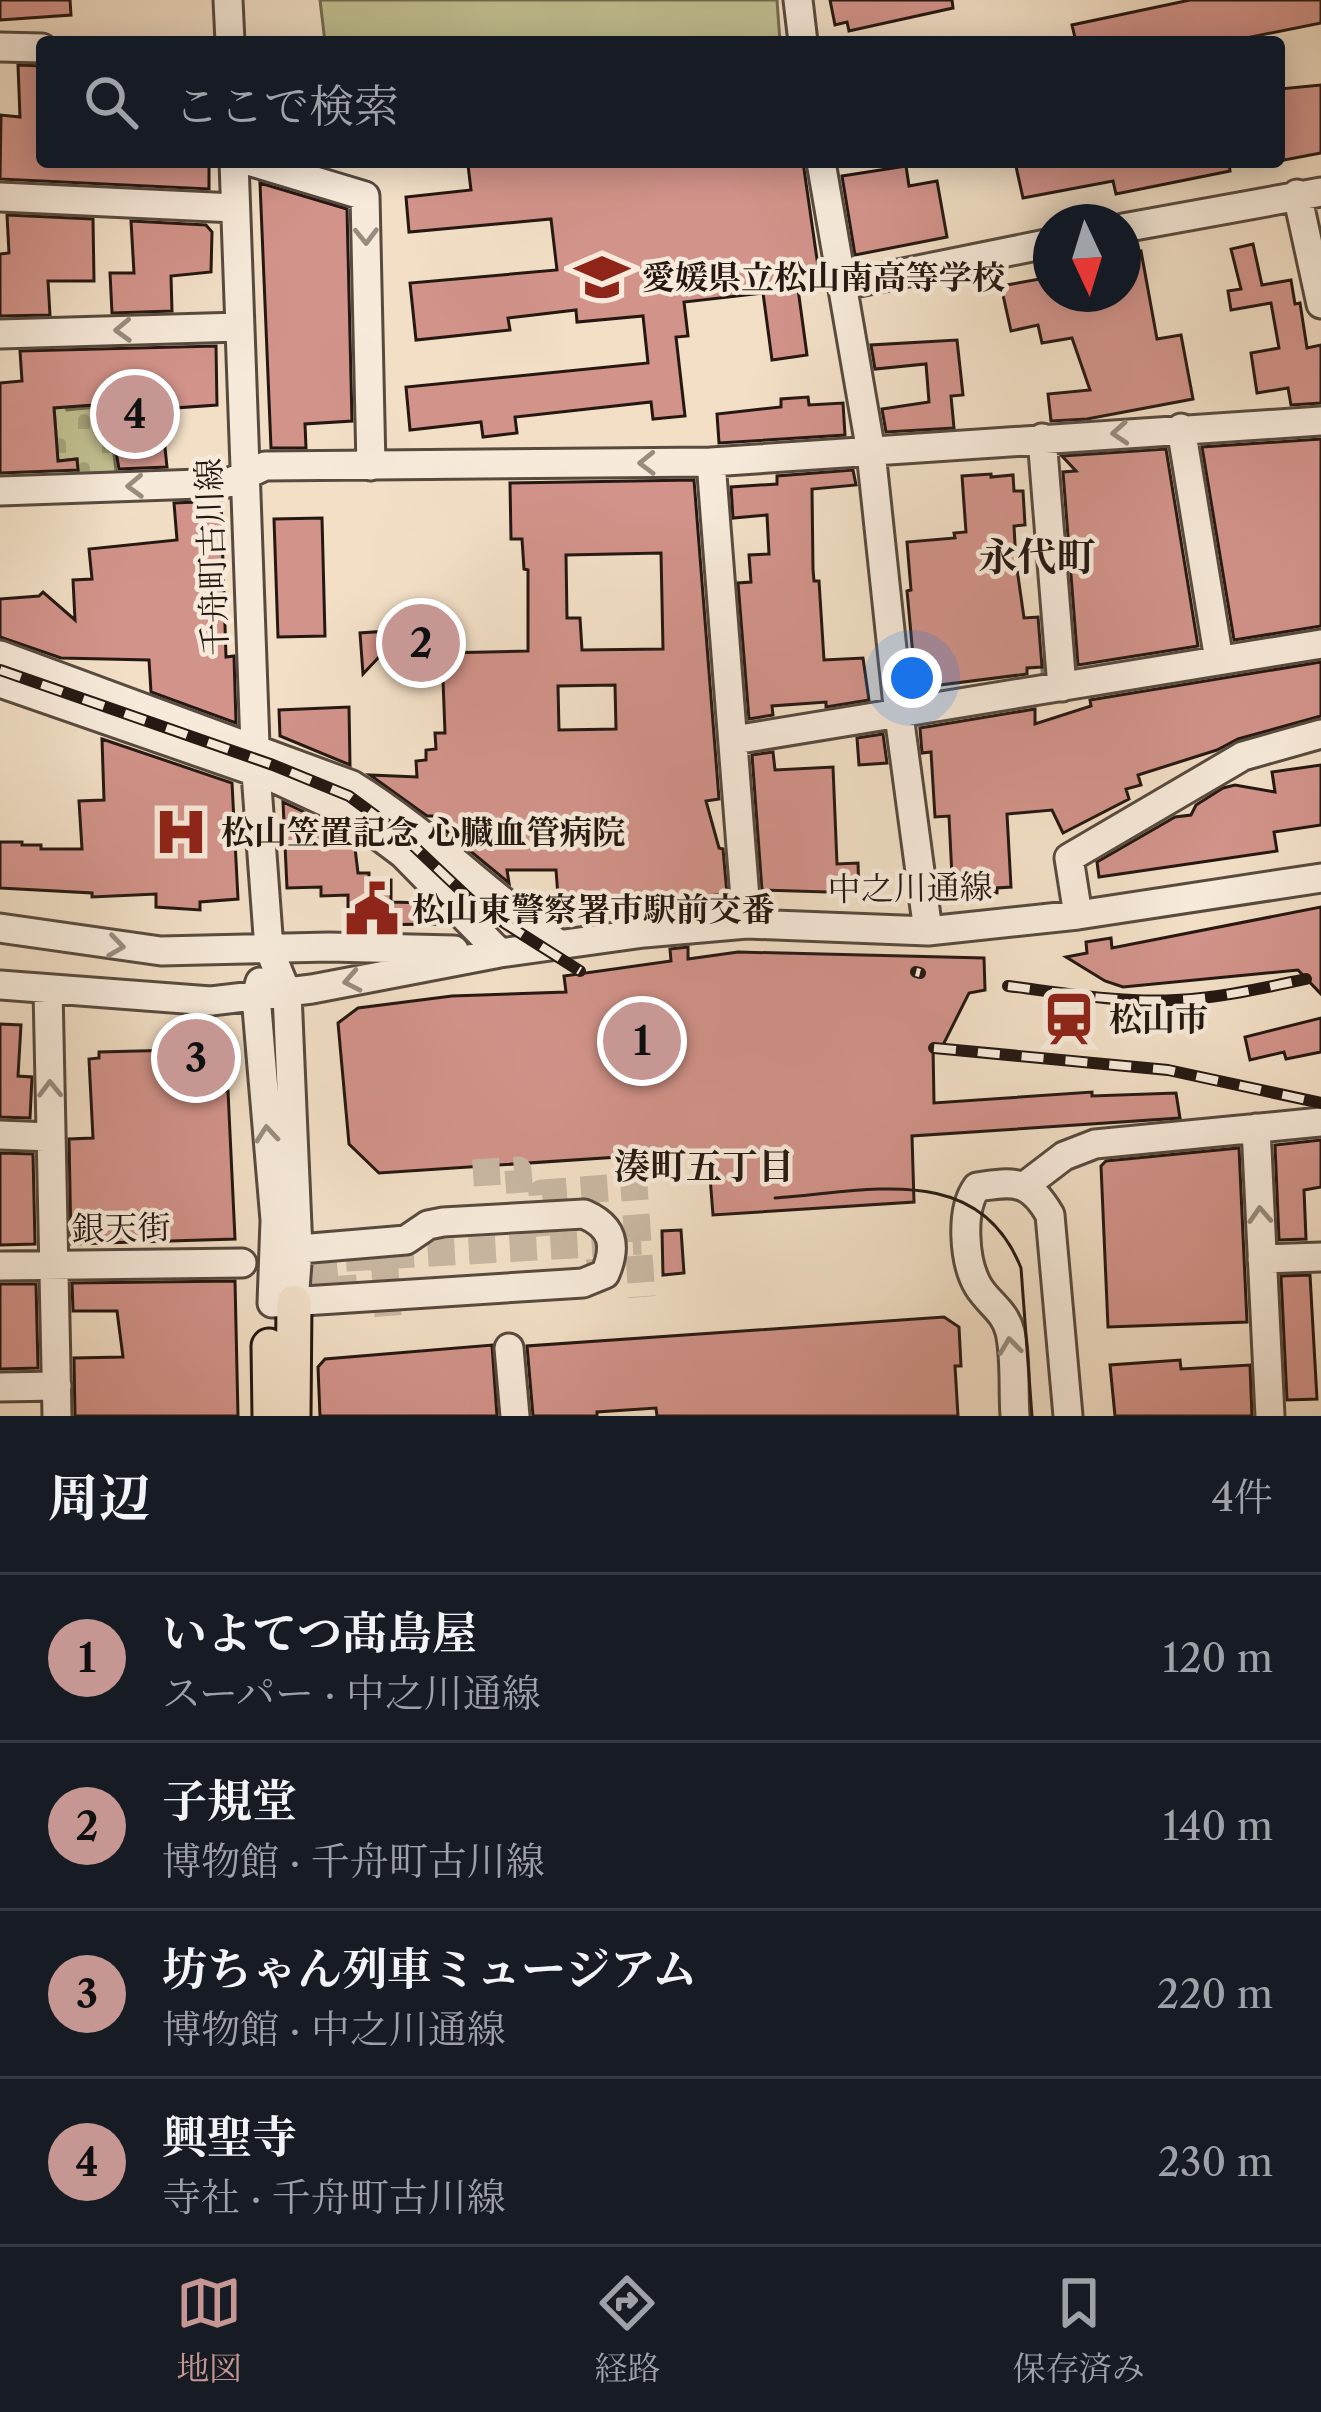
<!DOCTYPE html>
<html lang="ja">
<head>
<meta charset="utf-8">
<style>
  :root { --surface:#171b24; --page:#20242c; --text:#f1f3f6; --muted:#9ea1a6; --line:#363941; --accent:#c59692 }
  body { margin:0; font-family:"Libre Caslon Text","Noto Serif JP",serif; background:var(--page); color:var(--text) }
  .compass { position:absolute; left:1033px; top:204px; width:108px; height:108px; border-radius:50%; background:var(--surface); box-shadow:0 6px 30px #0003; rotate:176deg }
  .you { position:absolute; left:912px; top:678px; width:42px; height:42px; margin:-30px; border:9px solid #fff; border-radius:50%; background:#1a73e8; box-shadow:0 0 0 18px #1a73e833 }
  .badge { display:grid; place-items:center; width:78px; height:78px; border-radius:50%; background:var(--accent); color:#111; font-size:39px; font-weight:700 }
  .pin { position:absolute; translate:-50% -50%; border:6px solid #fff; box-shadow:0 3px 12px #0006 }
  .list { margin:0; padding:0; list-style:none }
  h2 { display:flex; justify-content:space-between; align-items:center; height:156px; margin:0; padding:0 48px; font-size:51px }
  h2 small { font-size:39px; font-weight:400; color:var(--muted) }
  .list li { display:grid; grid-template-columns:78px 1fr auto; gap:36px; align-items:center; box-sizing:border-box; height:168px; padding:0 48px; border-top:3px solid var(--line) }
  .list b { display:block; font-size:45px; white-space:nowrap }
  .list p { margin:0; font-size:39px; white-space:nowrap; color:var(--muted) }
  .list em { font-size:39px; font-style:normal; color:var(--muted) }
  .icon { flex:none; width:66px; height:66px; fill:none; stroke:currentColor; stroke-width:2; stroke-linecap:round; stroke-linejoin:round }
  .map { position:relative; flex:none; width:1321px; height:1416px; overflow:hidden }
  .search { position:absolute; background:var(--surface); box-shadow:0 6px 30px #0003; left:36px; right:36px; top:36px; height:132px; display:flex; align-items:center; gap:30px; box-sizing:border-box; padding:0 42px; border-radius:12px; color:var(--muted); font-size:45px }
  .sheet { height:828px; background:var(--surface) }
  nav { display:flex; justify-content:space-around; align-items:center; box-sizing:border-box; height:168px; border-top:3px solid var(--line); background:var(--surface); font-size:33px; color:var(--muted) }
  nav a { display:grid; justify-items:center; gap:6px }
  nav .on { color:var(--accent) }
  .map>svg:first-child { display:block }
</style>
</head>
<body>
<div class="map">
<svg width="1321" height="1416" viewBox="0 0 1321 1416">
  <defs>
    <pattern id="cemetery-stones" width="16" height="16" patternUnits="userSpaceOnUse" patternTransform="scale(3)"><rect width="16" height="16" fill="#c1c091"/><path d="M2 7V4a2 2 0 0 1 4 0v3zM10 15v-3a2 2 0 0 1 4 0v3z" fill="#a6a47c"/></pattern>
  </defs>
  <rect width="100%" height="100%" fill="#f2dfc6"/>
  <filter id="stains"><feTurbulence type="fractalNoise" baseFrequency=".00167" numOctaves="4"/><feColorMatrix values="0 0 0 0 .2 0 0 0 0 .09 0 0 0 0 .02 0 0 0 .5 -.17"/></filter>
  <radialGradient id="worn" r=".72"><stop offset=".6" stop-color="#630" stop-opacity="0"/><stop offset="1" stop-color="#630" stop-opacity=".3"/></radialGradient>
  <!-- cemetery -->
  <path fill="url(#cemetery-stones)" stroke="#736c52" stroke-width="3" d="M 66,405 L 67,410 L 108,406 L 117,479 L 79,483 L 77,459 L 58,461 L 54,406 Z"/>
  <!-- garden -->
  <path fill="#c1c091" stroke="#736c52" stroke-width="3" d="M 320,0 L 777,0 L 780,42 L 325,42 Z"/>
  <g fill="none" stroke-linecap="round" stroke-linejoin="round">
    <!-- stream -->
    <path stroke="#6d7a78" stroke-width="8" d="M 1044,662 L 1045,678"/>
  </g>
  <!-- building -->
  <path fill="#d2938a" stroke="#251812" stroke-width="3" fill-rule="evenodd" d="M 0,0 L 70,0 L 71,15 L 0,20 Z
    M 830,0 L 952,0 L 953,8 L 849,31 L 847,22 L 835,25 Z
    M 1190,0 L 1321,0 L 1321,23 L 1226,42 L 1076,42 L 1072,25 Z
    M 18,65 L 42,66 L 42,162 L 209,162 L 209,189 L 0,179 L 1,115 L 20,117 Z
    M 1321,85 L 1321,153 L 1279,161 L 1279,89 Z
    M 491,162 L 803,162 L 821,287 L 798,289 L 807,355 L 772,360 L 763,293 L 684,302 L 688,336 L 676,337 L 685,416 L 653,419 L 651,402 L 515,417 L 517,433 L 483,437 L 481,422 L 410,430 L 406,387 L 648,363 L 643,316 L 577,322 L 576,310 L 508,318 L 510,330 L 416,340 L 410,283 L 557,270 L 551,219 L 409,232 L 406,197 L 471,190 L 468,165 Z
    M 1015,162 L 1229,162 L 1230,171 L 1116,194 L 1113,181 L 1023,198 Z
    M 906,166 L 909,186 L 937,181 L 947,237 L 855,255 L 842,176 Z
    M 260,183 L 347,209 L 352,421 L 305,424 L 306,448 L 271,448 Z
    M 7,215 L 93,219 L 94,281 L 48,281 L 50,315 L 0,316 L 0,254 L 9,253 Z
    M 131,221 L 206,225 L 212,232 L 211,272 L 171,276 L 172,311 L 112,313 L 110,273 L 134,273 Z
    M 1253,244 L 1262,285 L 1291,280 L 1295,304 L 1300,303 L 1307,348 L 1321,345 L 1321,403 L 1291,405 L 1288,388 L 1257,393 L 1251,353 L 1279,348 L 1271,303 L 1231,310 L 1228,291 L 1241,289 L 1231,249 Z
    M 1141,251 L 1157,339 L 1181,335 L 1193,399 L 1087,419 L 1051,421 L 1048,394 L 1090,390 L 1072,338 L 1042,343 L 1038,325 L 1011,331 L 1001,286 L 1051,277 L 1051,294 L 1123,294 L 1123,255 Z
    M 957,340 L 963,395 L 951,396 L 954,428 L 886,432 L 882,409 L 929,402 L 926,364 L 875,369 L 871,345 Z
    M 216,346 L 217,405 L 161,409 L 167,467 L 119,469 L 108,406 L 94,405 L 54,408 L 58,461 L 77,459 L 78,470 L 0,473 L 0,383 L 22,381 L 20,351 Z
    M 808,397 L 809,405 L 843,403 L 845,435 L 719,443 L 717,414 L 781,407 L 781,399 Z
    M 1321,439 L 1321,626 L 1234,640 L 1202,447 Z
    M 1166,449 L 1198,646 L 1078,665 L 1063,472 L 1076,471 L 1062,456 Z
    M 853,470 L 856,485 L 812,489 L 813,569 L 814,581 L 819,581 L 824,660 L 863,658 L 869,700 L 826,707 L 826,702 L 772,706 L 773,715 L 749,719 L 738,583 L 751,582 L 749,555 L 769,554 L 767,515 L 733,518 L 731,487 L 777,484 L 777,476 Z
    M 991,474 L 991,477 L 1013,475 L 1014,491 L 1023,491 L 1025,525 L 1014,526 L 1016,562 L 1024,618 L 1038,617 L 1042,667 L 1027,668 L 1027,674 L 916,688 L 907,591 L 911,590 L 907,542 L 955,538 L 954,533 L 966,532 L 962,476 Z
    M 694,480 L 719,799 L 706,801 L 719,848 L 723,849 L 727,894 L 685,898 L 686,911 L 667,913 L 666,899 L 559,909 L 556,870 L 507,870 L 509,883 L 440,826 L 441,816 L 427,816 L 370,775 L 417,777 L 416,761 L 426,760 L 426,750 L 436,749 L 435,733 L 445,733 L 442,653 L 528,651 L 528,570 L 524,569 L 522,539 L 511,539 L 510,483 ZM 661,553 L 663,649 L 582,650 L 580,618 L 567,618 L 566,555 ZM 615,685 L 616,729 L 559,730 L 558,686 Z
    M 221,501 L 226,657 L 234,656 L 236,723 L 151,692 L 149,660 L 61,658 L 0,637 L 0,599 L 39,596 L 43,592 L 75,620 L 73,580 L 92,579 L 89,549 L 177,540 L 174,503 Z
    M 322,518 L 325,636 L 278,637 L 274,519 Z
    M 408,618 L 440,619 L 440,659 L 379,657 L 363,674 L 360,633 L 402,630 L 407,628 Z
    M 1321,662 L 1321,716 L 1238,739 L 1217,750 L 1138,775 L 1141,785 L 1126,789 L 1129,799 L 1063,833 L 1052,810 L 1007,814 L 1011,887 L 997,888 L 997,893 L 953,897 L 949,816 L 935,817 L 931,752 L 922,753 L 920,728 L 1035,709 L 1035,724 L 1091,706 L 1090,700 Z
    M 349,707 L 350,765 L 280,736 L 279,710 Z
    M 883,734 L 887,763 L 859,765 L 857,738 Z
    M 102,739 L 232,783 L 238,899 L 200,902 L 200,910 L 156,907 L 156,894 L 92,897 L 92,893 L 0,888 L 0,842 L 22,842 L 22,845 L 41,845 L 41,849 L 82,849 L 79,801 L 104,800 Z
    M 773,752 L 775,770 L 833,767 L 837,864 L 858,863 L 859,893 L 762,890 L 752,755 Z
    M 1321,765 L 1321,825 L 1274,832 L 1277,851 L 1099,877 L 1097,862 L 1175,817 L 1191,815 L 1196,805 L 1223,788 L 1235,785 L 1275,792 L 1272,772 Z
    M 283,802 L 336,827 L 354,840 L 358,873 L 369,873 L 369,880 L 391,880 L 391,902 L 426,903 L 446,924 L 348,925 L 348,895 L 321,896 L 321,887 L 287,888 Z
    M 1321,907 L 1321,994 L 1298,970 L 1123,987 L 1105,981 L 1066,957 L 1087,953 L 1086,942 L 1111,938 L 1112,948 Z
    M 688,947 L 688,959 L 738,952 L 984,958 L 985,990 L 969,993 L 943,1045 L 933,1046 L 934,1103 L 1092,1092 L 1092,1096 L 1176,1093 L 1180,1118 L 912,1136 L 914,1202 L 713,1215 L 708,1151 L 379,1173 L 349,1144 L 338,1023 L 358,1008 L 452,996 L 566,992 L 564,976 L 671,961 L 670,949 Z
    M 1321,1018 L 1321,1052 L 1286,1059 L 1284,1052 L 1250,1060 L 1245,1037 Z
    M 0,1024 L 21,1025 L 18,1076 L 32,1077 L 30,1118 L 0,1117 Z
    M 218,1049 L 223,1091 L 228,1091 L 235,1239 L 71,1244 L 69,1139 L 93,1138 L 89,1059 L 99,1058 L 99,1052 Z
    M 1321,1140 L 1321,1187 L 1304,1190 L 1306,1239 L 1279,1240 L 1275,1145 Z
    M 1239,1148 L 1247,1322 L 1108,1327 L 1101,1166 L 1106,1161 Z
    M 0,1153 L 33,1154 L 35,1244 L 0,1245 Z
    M 681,1230 L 684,1273 L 663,1275 L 662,1231 Z
    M 1310,1275 L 1317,1399 L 1287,1400 L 1281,1276 Z
    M 235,1281 L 238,1416 L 75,1416 L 74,1358 L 123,1357 L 117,1311 L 73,1311 L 72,1283 Z
    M 0,1284 L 36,1284 L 38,1368 L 0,1369 Z
    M 944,1317 L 959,1327 L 961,1366 L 955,1366 L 958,1416 L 657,1416 L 656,1408 L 597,1412 L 597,1416 L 533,1416 L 527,1346 Z
    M 492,1345 L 497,1416 L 320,1416 L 318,1367 L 325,1359 Z
    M 1180,1360 L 1181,1369 L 1250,1365 L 1252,1416 L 1115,1416 L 1110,1365 Z"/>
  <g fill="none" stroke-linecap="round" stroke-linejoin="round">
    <!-- minor-tunnel -->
    <path stroke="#c9b7a2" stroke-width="27" stroke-dasharray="27 14" stroke-linecap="butt" d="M 473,1173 L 518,1170 L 522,1221 L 540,1220
      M 545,1236 L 542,1193 L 634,1186 L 642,1297
      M 384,1256 L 388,1316
      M 346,1258 L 641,1241
      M 323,1259 L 326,1290 L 357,1288
      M 587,1273 L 640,1269"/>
    <defs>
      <path id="minor" d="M 228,0 L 230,42
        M 798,0 L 803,42
        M 0,47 L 42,48
        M 234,162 L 256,773 L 269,949 L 287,993 L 298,1250 L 294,1302
        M 252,162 L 365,196 L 371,466
        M 821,162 L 871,452 L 899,715 L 928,931
        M 1297,194 L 1321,304
        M 0,197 L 235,208
        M 1123,228 L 1321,192
        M 844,285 L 1051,243
        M 0,334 L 240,327
        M 1181,428 L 1219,660
        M 1042,438 L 1062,687
        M 711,462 L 747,924
        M 0,491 L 228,483 L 265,466 L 711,462 L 1321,421
        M 0,655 L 352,785 C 427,831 488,895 560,945
        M 0,683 L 276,779 L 347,812 L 403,854 L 500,953
        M 734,740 L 1321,644
        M 1078,915 L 1069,858 L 1243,756 L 1321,734
        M 0,928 L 161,951 L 329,947 L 454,950
        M 260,982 L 256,996 L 275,1220 L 272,1303 L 583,1283 L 605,1274 C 617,1246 614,1227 584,1214 L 443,1222 L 428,1225 L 406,1240 L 276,1251
        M 0,985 L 211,1001 L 312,989 L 500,953 L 644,933 L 747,924 L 928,931 L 1078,915 L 1321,878
        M 48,989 L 57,1416
        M 1256,1128 L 1270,1416
        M 0,1135 L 51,1137
        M 1026,1185 L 1064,1156 L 1095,1144 L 1321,1122
        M 1262,1259 L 1321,1257
        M 0,1266 L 242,1263
        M 509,1348 L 515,1416
        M 0,1387 L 57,1386
        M 1015,1416 C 1013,1389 1016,1358 1010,1332 C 1005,1311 988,1303 978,1286 C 964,1262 960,1210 977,1187 C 1015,1181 1030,1180 1050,1215 L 1068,1416"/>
      <path id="major" d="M 269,1346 L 270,1416
        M 293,1416 L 294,1302"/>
    </defs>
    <!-- minor casing -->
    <use href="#minor" stroke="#584a3f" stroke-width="33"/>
    <!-- major casing -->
    <use href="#major" stroke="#251812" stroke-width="39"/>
    <!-- minor -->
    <use href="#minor" stroke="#f7eada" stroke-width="27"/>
    <!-- major -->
    <use href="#major" stroke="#f2dfc6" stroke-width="33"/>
    <!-- tram -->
    <path stroke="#251812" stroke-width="3" d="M 775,1198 C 866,1192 979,1160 1021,1268 L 1032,1416"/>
    <defs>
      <path id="rail" d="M 0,670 L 273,765 L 349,796 L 403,836 L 476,905 L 580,971
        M 916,972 L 920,973
        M 1008,986 C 1063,993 1120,1003 1176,1000 C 1220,998 1263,988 1306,979
        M 934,1048 L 1168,1070 L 1321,1103"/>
    </defs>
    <!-- rail casing -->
    <use href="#rail" stroke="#251812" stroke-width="12"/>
    <!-- rail -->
    <use href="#rail" stroke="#f7eada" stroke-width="8" stroke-dasharray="22" stroke-linecap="butt"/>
  </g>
  <!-- one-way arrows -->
  <defs><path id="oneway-chevron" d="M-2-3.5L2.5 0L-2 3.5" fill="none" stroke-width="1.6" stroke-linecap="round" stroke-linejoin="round" transform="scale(3)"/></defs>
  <g stroke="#988c80">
    <use href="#oneway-chevron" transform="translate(366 236) rotate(89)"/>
    <use href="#oneway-chevron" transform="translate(123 330) rotate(178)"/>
    <use href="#oneway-chevron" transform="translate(1120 433) rotate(176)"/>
    <use href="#oneway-chevron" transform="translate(647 463) rotate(179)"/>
    <use href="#oneway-chevron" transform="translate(135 486) rotate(178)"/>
    <use href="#oneway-chevron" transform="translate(116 946) rotate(8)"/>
    <use href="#oneway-chevron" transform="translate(352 981) rotate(169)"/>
    <use href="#oneway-chevron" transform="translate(50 1089) rotate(-91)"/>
    <use href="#oneway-chevron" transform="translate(267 1134) rotate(-95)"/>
    <use href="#oneway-chevron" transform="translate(1260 1215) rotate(-93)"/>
    <use href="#oneway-chevron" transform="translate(1010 1346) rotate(-97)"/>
  </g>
  <!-- icons -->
  <defs>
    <symbol id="school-bare" viewBox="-9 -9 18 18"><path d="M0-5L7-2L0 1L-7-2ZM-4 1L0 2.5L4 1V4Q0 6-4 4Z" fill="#8f2418" stroke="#f7eada" stroke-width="2.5" paint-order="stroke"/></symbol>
    <symbol id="hospital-bare" viewBox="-9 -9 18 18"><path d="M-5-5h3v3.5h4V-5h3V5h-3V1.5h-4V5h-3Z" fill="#8f2418" stroke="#f7eada" stroke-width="2.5" paint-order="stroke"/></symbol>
    <symbol id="civic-bare" viewBox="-9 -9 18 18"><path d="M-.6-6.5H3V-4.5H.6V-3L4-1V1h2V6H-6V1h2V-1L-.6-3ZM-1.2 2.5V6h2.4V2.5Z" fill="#8f2418" stroke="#f7eada" stroke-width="2.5" paint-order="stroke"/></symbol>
    <symbol id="station-bare" viewBox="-9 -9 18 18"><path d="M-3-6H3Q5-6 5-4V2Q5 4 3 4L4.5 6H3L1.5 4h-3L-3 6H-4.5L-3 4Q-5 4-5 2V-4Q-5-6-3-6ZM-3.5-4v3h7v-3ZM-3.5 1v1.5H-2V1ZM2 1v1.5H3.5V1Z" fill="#8f2418" stroke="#f7eada" stroke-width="2.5" paint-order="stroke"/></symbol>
  </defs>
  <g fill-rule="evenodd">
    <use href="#school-bare" x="564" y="239" width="76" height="76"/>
    <use href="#hospital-bare" x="143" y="794" width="76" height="76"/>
    <use href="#civic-bare" x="334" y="871" width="76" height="76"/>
    <use href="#station-bare" x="1031" y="981" width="76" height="76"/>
  </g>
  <g text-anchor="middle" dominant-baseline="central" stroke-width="9" stroke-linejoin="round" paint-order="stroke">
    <!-- poi labels -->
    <g font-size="33" font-weight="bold" fill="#251812" stroke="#f7eada" text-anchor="start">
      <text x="642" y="277">愛媛県立松山南高等学校</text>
      <text x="221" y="832">松山笠置記念 心臓血管病院</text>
      <text x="412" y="909">松山東警察署市駅前交番</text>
      <text x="1109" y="1019">松山市</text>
    </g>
    <!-- street labels -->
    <g font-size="33" fill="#251812" stroke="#f7eada">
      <text transform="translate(212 557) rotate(-92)">千舟町古川線</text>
      <text transform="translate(910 888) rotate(-1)">中之川通線</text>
      <text transform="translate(121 1228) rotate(-1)">銀天街</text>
    </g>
    <!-- neighbourhood labels -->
    <g font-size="36" font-weight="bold" fill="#251812" stroke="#f7eada">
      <text x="704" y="1166">湊町五丁目</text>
    </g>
    <!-- quarter labels -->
    <g font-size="39" font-weight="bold" fill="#251812" stroke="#f7eada">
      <text x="1037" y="557">永代町</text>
    </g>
  </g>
  <rect width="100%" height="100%" filter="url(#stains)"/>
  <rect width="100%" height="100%" fill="url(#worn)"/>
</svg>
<svg class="compass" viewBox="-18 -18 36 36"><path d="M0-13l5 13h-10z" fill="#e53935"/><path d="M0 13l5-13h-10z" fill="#9ea1a6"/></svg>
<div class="you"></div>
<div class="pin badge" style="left:642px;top:1041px">1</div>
<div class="pin badge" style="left:421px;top:643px">2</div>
<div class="pin badge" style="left:196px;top:1058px">3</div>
<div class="pin badge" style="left:135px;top:414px">4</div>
<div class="search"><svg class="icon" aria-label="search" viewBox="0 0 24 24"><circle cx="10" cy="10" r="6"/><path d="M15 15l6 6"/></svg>ここで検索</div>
</div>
<section class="sheet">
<h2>周辺<small>4件</small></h2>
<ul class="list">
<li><span class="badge">1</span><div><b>いよてつ髙島屋</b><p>スーパー · 中之川通線</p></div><em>120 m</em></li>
<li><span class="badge">2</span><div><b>子規堂</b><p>博物館 · 千舟町古川線</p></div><em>140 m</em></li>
<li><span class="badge">3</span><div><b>坊ちゃん列車ミュージアム</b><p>博物館 · 中之川通線</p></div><em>220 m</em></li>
<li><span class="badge">4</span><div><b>興聖寺</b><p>寺社 · 千舟町古川線</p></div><em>230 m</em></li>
</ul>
</section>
<nav>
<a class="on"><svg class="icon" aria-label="map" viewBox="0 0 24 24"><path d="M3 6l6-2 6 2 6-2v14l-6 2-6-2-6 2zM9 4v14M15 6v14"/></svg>地図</a>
<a><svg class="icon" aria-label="directions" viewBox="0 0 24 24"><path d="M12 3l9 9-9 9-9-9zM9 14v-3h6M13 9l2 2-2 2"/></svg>経路</a>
<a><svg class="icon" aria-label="saved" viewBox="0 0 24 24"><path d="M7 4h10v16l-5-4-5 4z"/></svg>保存済み</a>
</nav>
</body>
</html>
